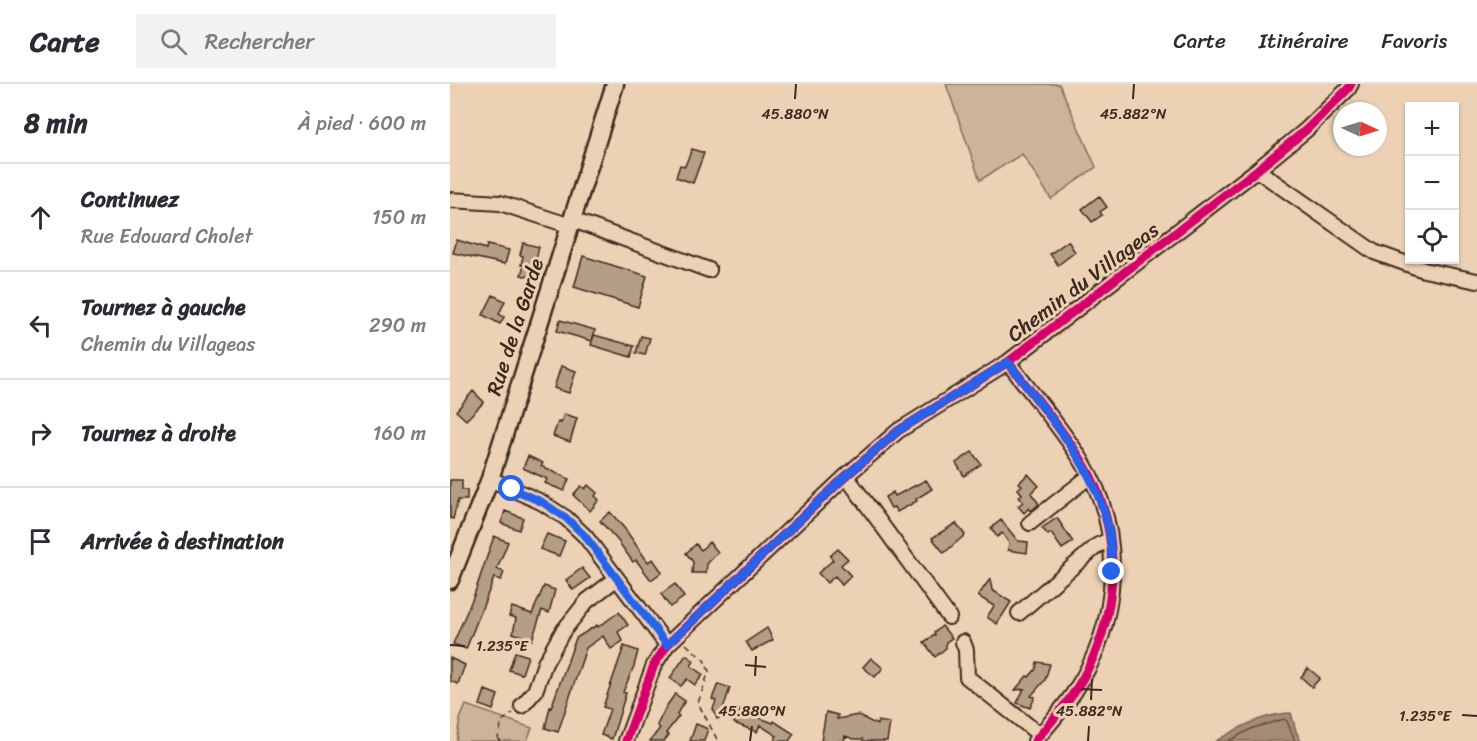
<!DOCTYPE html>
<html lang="fr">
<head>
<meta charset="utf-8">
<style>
  :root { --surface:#fff; --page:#f2f2f3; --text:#2b2b33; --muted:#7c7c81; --line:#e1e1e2 }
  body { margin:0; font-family:Sriracha,sans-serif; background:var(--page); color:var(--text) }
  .controls { position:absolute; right:18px; top:18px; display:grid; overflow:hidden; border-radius:0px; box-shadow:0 2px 4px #0004 }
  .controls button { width:54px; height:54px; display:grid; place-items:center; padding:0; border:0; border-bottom:2px solid var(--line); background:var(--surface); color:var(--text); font:30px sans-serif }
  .compass { position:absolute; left:883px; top:18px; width:54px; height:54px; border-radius:50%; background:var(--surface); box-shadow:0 2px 4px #0004; rotate:94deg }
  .stop { position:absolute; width:18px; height:18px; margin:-14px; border:4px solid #2563eb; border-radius:50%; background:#fff }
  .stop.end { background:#2563eb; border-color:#fff; box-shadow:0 2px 6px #0008 }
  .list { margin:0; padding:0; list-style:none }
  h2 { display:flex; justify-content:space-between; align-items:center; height:78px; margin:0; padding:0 24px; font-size:26px }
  h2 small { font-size:20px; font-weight:400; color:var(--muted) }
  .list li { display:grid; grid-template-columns:39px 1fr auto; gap:18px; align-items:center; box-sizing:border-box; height:108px; padding:0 24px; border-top:2px solid var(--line) }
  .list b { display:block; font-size:22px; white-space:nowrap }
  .list p { margin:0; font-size:20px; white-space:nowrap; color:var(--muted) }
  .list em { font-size:20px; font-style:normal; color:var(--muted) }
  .icon { flex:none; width:33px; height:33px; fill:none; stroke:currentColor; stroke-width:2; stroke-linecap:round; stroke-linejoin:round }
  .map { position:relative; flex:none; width:1027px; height:657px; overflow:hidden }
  header { display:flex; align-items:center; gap:36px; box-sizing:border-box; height:84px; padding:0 30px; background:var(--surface); border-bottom:2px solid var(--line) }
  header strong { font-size:28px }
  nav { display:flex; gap:33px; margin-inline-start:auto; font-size:21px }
  .search { width:420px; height:54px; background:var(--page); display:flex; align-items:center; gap:15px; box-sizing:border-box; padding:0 21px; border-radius:0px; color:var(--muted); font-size:22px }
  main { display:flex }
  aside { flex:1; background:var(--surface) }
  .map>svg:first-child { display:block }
</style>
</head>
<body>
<header>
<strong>Carte</strong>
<div class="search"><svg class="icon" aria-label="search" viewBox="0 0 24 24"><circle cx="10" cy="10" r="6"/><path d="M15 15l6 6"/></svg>Rechercher</div>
<nav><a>Carte</a><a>Itinéraire</a><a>Favoris</a></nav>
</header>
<main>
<aside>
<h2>8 min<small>À pied · 600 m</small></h2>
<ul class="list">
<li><svg class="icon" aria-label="ahead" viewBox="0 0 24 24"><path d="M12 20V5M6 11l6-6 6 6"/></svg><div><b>Continuez</b><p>Rue Edouard Cholet</p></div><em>150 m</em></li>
<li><svg class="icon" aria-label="left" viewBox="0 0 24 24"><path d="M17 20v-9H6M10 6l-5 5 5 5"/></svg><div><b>Tournez à gauche</b><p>Chemin du Villageas</p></div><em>290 m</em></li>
<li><svg class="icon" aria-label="right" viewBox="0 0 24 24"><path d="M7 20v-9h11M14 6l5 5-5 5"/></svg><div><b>Tournez à droite</b></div><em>160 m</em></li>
<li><svg class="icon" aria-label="arrive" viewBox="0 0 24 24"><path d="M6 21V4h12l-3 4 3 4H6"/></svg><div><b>Arrivée à destination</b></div></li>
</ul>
</aside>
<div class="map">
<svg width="1027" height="657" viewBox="0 0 1027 657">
  <rect width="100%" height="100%" fill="#edd1b4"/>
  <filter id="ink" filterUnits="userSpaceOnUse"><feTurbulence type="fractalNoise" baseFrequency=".0167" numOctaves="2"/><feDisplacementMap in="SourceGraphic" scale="12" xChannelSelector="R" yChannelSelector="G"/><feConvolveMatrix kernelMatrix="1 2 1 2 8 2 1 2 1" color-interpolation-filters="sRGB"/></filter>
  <g filter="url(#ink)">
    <!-- green -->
    <path fill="#ccb399" stroke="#846e5c" stroke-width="1.5" d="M 496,0 L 609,0 L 646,83 L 601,115 L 572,70 L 530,96 Z
      M 16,621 L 82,644 L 77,657 L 6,657 L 10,635 Z"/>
    <!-- water -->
    <path fill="#a38b74" stroke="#796452" stroke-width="1.5" d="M 841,629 L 846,647 L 851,657 L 766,657 C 789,643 814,630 841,629 Z"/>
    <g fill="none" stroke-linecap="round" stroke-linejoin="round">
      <!-- shore -->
      <path stroke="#655140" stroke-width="1.5" d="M 778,657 L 803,644 L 834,635 L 837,637 L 845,657"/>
    </g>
    <!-- building -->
    <path fill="#b59e86" stroke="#3b2a1e" stroke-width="1.5" d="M 242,65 L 254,69 L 243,99 L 226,93 L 230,81 L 235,82 Z
      M 649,112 L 657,123 L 650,128 L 652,131 L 642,138 L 632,125 Z
      M 7,156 L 36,165 L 37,161 L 59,166 L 55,180 L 3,169 Z
      M 618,157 L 625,168 L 608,181 L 600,170 Z
      M 73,159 L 89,163 L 84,184 L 86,184 L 84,194 L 71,191 L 74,181 L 71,181 L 73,172 L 70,171 Z
      M 133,172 L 197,192 L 188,223 L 124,203 Z
      M 43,211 L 55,217 L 49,230 L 54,233 L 50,240 L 33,231 Z
      M 110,236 L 145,246 L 142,257 L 107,247 Z
      M 144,251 L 184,262 L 181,273 L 141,261 Z
      M 191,252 L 200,254 L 195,271 L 186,269 Z
      M 111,282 L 126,287 L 119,309 L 104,304 Z
      M 23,307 L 34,318 L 16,336 L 6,327 Z
      M 114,330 L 127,334 L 120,358 L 103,352 L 108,338 L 111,339 Z
      M 522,368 L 531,380 L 514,392 L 506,379 Z
      M 78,372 L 93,379 L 91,382 L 119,395 L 114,407 L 95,399 L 97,395 L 73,384 Z
      M 578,390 L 589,402 L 581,409 L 589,420 L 581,427 L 579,424 L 574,429 L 568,422 L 573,418 L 569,413 L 572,410 L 568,405 L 572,401 L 569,399 Z
      M 0,396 L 12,396 L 12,406 L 17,406 L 17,416 L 8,416 L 3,435 L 0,434 Z
      M 476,396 L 482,405 L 466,415 L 467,417 L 447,428 L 444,423 L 441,424 L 435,413 L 443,408 L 445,412 Z
      M 138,401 L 147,409 L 145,412 L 149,416 L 140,427 L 123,411 L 131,402 L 135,405 Z
      M 55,427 L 73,434 L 69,446 L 51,439 Z
      M 160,428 L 175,445 L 198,478 L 203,475 L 212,488 L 201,496 L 186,476 L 183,478 L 168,457 L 150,437 Z
      M 607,434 L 623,458 L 612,465 L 601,449 L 598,451 L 592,444 Z
      M 551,436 L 568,457 L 578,458 L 577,469 L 558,466 L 559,459 L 552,449 L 547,453 L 541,444 Z
      M 506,439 L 515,451 L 494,469 L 482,454 Z
      M 97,450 L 115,457 L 109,472 L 90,465 Z
      M 44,452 L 58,458 L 47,485 L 54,488 L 51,496 L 44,494 L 16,565 L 3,560 L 24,511 Z
      M 259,458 L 268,468 L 257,480 L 256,489 L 242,489 L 243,478 L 236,469 L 246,460 L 251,466 Z
      M 388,465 L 398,475 L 391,481 L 401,492 L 392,501 L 385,492 L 377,499 L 368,489 L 383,476 L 380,472 Z
      M 132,484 L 140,494 L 123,506 L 116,496 Z
      M 540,495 L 542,506 L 561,518 L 547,540 L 537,533 L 544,522 L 528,512 Z
      M 225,500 L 234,513 L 220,523 L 211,510 Z
      M 94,502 L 105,506 L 99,529 L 92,526 L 82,556 L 63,549 L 66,534 L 59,532 L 62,523 L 82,530 Z
      M 169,528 L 178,541 L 168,548 L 173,557 L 161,565 L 153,552 L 136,564 L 108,648 L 95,644 L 100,623 L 101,624 L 126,554 L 147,541 L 148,543 Z
      M 492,542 L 502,554 L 496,558 L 496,564 L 485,573 L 474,558 L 485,551 L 484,549 Z
      M 317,544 L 323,556 L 302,567 L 296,558 Z
      M 174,562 L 188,567 L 184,582 L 173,608 L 176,609 L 162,655 L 151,651 L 160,625 L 153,623 Z
      M 65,568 L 78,572 L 72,590 L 59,586 Z
      M 236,571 L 244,577 L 241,582 L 253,591 L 245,601 L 237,595 L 231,602 L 220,594 Z
      M 0,574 L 15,581 L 8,600 L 0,597 Z
      M 421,574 L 433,584 L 425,593 L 413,583 Z
      M 587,578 L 600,580 L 595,596 L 581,612 L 585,613 L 580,624 L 567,619 L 574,605 L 565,606 L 577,592 L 579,593 L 586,585 Z
      M 858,584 L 870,594 L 862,603 L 851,593 Z
      M 268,600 L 280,604 L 273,625 L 275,631 L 267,635 L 263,625 L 266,617 L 262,615 Z
      M 35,606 L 48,611 L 43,626 L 30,621 Z
      M 225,610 L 235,617 L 229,626 L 227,631 L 229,632 L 216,649 L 219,651 L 214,657 L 200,657 L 210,644 L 207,641 L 216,623 Z
      M 289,626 L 323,639 L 324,637 L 344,650 L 339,657 L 324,657 L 327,652 L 310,641 L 307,648 L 284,639 Z
      M 376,628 L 388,631 L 387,635 L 408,631 L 427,641 L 428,637 L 440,639 L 437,657 L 413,657 L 413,655 L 404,655 L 395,652 L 394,657 L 371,657 Z
      M 246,640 L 258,645 L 254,657 L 240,657 Z"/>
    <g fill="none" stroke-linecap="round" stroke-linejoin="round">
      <defs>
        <path id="minor" d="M 807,86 L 924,168 L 974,186 L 1027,197
          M 0,116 L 50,119 L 121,142
          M 123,136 L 259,186
          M 558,278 C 582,310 610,342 632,377 C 676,448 670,538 625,607 C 614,624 598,641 585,657
          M 396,392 L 499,533
          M 40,395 L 91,418 L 116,434 L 135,452 L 217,561
          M 580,439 L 640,392
          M 569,529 L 648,461 L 660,456
          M 513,558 L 516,566 L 517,593 L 590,651
          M 72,622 L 85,607 L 95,579 L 113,547 L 137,517 L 166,495
          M 176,657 L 204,581 L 217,561 L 396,392 L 448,347 L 558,278 L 807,86 L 856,46 L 898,5 L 901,0"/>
        <path id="major" d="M 0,496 L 40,395 L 165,0"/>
      </defs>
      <!-- minor casing -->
      <use href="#minor" stroke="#3b2a1e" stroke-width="18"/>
      <!-- major casing -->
      <use href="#major" stroke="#3b2a1e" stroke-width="21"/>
      <!-- path -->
      <path stroke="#3b2a1e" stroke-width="1.5" stroke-dasharray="6 4.5" stroke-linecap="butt" d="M 236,560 L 254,576 L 259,587 L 248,619 L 268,657
        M 50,657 L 48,654 L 52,637 L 63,629"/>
      <!-- minor -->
      <use href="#minor" stroke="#edd1b4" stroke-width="14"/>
      <!-- major -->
      <use href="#major" stroke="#edd1b4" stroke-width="16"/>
      <defs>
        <path id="cycleway" d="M 558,278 C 582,310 610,342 632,377 C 676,448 670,538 625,607 C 614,624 598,641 585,657
          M 176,657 L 204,581 L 217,561 L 396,392 L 448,347 L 558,278 L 807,86 L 856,46 L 898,5 L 901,0"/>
      </defs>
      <!-- cycleway casing -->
      <use href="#cycleway" stroke="#edd1b4" stroke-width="13"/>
      <!-- cycleway -->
      <use href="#cycleway" stroke="#d6006c" stroke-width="9"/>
    </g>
  </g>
  <g fill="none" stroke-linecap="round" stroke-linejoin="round" filter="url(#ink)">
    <!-- route -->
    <path stroke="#2563eb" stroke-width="8" d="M 62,405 L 92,418 L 116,434 L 135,452 L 217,561 L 396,392 L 448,347 L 558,278 C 596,329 643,378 658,442 C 662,456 661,473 662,488"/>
  </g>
  <!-- ticks -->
  <path fill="none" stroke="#3b2a1e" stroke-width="2" d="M 345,15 L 346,0M 683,15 L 684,0M 0,561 L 15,562M 295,581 L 316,583M 305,592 L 306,572M 631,605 L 652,606M 641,616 L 642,595M 1012,631 L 1027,632M 300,657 L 302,642M 638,657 L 639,642"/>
  <g text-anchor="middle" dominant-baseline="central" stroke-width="6" stroke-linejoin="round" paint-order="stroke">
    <!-- street labels -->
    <g font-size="21" fill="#3b2a1e" stroke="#edd1b4">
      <text transform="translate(633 198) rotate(-37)">Chemin du Villageas</text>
      <text transform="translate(65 243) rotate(-72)">Rue de la Garde</text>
    </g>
  </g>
  <g font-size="15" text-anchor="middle" fill="#3b2a1e" stroke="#edd1b4" stroke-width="6" stroke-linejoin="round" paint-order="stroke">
    <text x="345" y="35">45.880°N</text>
    <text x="683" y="35">45.882°N</text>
    <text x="52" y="567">1.235°E</text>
    <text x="302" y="632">45.880°N</text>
    <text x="639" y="632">45.882°N</text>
    <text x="975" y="637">1.235°E</text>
  </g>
</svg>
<div class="controls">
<button>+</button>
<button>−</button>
<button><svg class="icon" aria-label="locate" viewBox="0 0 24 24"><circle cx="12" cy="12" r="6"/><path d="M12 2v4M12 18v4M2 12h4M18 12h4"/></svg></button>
</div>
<svg class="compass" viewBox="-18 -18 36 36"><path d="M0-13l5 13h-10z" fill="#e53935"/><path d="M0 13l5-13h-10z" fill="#7c7c81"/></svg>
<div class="stop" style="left:62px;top:405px"></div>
<div class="stop end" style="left:662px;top:488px"></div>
</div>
</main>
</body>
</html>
